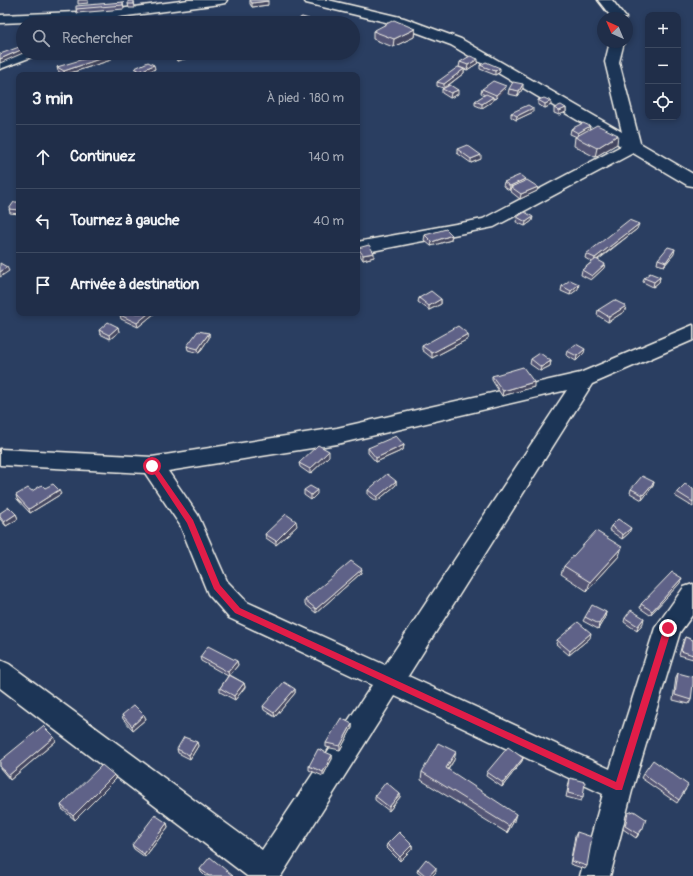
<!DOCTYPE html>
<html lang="fr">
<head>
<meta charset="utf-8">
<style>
  :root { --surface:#202e49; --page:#2d3a53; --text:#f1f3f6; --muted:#a2a8b4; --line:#3d4a61 }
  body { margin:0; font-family:Pangolin,sans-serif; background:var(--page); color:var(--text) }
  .controls { position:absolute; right:12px; top:12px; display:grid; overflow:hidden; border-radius:8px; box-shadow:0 2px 6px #0003 }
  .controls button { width:36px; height:36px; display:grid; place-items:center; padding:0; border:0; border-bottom:1px solid var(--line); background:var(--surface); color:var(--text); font:20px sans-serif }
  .compass { position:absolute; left:597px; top:12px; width:36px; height:36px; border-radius:50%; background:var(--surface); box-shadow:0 2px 6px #0003; rotate:316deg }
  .stop { position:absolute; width:12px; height:12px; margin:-9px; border:3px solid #e11d48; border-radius:50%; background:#fff }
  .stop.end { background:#e11d48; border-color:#fff; box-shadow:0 1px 4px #0008 }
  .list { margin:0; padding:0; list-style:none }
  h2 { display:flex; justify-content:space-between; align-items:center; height:52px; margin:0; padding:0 16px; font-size:17px }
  h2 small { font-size:13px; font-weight:400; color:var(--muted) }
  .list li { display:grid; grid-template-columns:26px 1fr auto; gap:12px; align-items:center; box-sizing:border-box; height:64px; padding:0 16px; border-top:1px solid var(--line) }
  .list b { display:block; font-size:15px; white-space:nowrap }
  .list em { font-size:13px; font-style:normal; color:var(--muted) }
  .icon { flex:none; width:22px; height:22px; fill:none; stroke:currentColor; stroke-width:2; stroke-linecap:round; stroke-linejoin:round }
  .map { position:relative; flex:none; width:693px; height:876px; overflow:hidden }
  .search { position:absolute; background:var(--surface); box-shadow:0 2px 6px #0003; left:16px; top:16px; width:344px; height:44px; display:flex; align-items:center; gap:10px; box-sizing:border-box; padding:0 14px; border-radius:22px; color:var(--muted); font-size:15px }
  .panel { position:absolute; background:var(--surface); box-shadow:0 2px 6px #0003; left:16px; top:72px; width:344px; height:244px; border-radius:8px }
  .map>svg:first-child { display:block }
</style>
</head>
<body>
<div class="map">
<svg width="693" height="876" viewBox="0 0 693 876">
  <rect width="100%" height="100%" fill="#2a3e61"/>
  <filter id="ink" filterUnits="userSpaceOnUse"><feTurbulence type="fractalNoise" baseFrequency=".025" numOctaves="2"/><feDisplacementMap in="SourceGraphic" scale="8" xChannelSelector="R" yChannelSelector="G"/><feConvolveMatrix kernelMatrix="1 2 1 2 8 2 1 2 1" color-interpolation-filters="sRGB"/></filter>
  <g filter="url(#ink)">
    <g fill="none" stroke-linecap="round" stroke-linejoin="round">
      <defs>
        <path id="minor" d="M 189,0 L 227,0 L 225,3 L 220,4 L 103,19 L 0,23 L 0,15 L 103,11 Z
          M 304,0 L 328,0 L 404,18 L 461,39 L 622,132 L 605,62 L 610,42 L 624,42 L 619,62 L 640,143 L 693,174 L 693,186 L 687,185 L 633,153 L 494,227 L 357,254 L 357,242 L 483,219 L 621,146 L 451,45 L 394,24 L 306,3 Z
          M 598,0 L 612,0 L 626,18 L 612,18 Z
          M 23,50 L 23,53 L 36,53 L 34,56 L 0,69 L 0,60 Z
          M 693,325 L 693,340 L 592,384 L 408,676 L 610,769 L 655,628 L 684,587 L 693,584 L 693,614 L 680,632 L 633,787 L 610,876 L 580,876 L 603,794 L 395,696 L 281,876 L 247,876 L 0,688 L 0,660 L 9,664 L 262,850 L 372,685 L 229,618 L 208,594 L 180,525 L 145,473 L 0,465 L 0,449 L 152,457 L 337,428 L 580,373 ZM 567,390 L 385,665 L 247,602 L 227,581 L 198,515 L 168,471 L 337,444 Z"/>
      </defs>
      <!-- minor casing -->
      <use href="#minor" stroke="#f4f1e8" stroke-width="3"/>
      <!-- minor -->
      <use href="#minor" fill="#1d3557" fill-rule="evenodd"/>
    </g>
    <!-- wall -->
    <path fill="#525475" stroke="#f4f1e8" d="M 78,0 L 88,0 L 88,3 L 78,4 Z
      M 250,0 L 268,5 L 252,7 L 250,4 Z
      M 134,1 L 135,8 L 129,8 L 128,4 Z
      M 123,2 L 124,9 L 77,13 L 76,9 Z
      M 302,17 L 309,23 L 299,23 L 299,19 Z
      M 415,29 L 414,37 L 393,47 L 373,39 L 373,31 Z
      M 23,41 L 23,53 L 20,43 Z
      M 174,53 L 195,56 L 177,61 L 175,56 Z
      M 111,60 L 64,75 L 58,71 L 57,67 Z
      M 460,62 L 478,63 L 467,70 L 459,67 Z
      M 480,65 L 500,72 L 495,75 L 480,69 Z
      M 135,68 L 155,69 L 141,75 L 136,72 Z
      M 464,69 L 464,73 L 445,88 L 458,94 L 450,98 L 442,93 L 442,89 L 443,88 L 437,86 L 437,82 Z
      M 506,86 L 505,90 L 496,99 L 493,98 L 493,101 L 482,108 L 475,105 L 475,101 L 485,95 L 481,93 L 482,89 Z
      M 523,88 L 518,96 L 508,94 L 509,89 Z
      M 538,100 L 551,105 L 545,108 L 538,105 Z
      M 554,108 L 566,108 L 566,112 L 559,115 L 554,113 Z
      M 533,112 L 516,120 L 511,117 L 511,113 Z
      M 590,126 L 589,130 L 617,144 L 595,157 L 574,146 L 575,137 L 577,137 L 570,134 L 571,129 Z
      M 457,149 L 481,159 L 471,163 L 457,153 Z
      M 525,181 L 537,191 L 520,199 L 510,191 L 510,190 L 509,190 L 503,186 L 504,182 Z
      M 19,202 L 19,214 L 10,213 L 9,209 Z
      M 517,217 L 532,221 L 525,226 L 516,222 Z
      M 637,229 L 598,260 L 604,268 L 591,280 L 581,275 L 582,270 L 592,262 L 585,258 L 586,254 Z
      M 425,235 L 451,240 L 431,246 L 424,240 Z
      M 358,248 L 374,257 L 363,260 L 358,252 Z
      M 674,254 L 664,266 L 657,264 L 658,259 Z
      M 660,277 L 659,282 L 653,287 L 643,282 L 644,278 Z
      M 562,286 L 578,289 L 570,295 L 561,291 Z
      M 419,298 L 441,299 L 441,304 L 429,310 L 418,302 Z
      M 598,310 L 625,311 L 608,322 L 597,315 Z
      M 155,313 L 138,327 L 121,319 L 120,315 Z
      M 118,327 L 119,332 L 110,339 L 100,334 L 99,330 Z
      M 209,333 L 209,338 L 199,353 L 188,350 L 187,346 Z
      M 468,334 L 468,339 L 432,358 L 422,350 L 422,346 Z
      M 567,351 L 584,353 L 576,361 L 566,355 Z
      M 531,359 L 551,361 L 550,366 L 540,371 L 530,364 Z
      M 492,376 L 534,387 L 502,396 L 492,380 Z
      M 404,445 L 403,450 L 376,462 L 368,453 L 368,448 Z
      M 329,456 L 310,474 L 300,467 L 299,463 Z
      M 396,481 L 396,485 L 377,501 L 368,495 L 368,490 Z
      M 654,482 L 653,486 L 642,500 L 630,493 L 631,489 Z
      M 45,488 L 61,494 L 30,513 L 17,499 L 16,495 Z
      M 693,489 L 693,507 L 675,496 L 677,492 Z
      M 304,490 L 317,494 L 311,500 L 304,495 Z
      M 0,513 L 16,514 L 18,519 L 6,526 L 0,519 Z
      M 297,526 L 276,545 L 266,538 L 265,534 Z
      M 611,526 L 629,533 L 622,539 L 609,530 Z
      M 619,556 L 587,591 L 561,574 L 564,566 Z
      M 361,573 L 316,613 L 305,604 L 305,600 Z
      M 680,583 L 650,615 L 640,608 L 641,604 Z
      M 606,612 L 605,617 L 598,629 L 583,621 L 585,617 Z
      M 625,618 L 643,623 L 637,631 L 624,622 Z
      M 685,637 L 693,640 L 693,659 L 679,655 L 683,641 Z
      M 590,638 L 569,655 L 556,644 L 557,640 Z
      M 200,657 L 237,661 L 238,665 L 230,675 L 244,683 L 245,687 L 235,700 L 220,692 L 220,688 L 228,676 L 201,661 Z
      M 678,673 L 691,700 L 689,704 L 673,700 L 676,677 Z
      M 295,689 L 295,693 L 275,717 L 264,710 L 263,706 Z
      M 122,715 L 144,715 L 146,719 L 133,730 L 123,719 Z
      M 352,724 L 352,728 L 340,750 L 326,747 L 326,743 Z
      M 54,737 L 56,741 L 10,780 L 0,768 L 0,761 Z
      M 197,742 L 198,746 L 190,759 L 178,753 L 177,749 Z
      M 332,755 L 332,759 L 323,776 L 309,770 L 309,766 Z
      M 523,758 L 522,761 L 502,787 L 486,776 L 487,772 Z
      M 454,760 L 448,770 L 514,821 L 507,833 L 421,780 L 422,772 Z
      M 643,774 L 686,789 L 677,803 L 641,778 Z
      M 114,775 L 116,779 L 75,820 L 62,809 L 61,805 Z
      M 570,778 L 583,797 L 581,801 L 566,797 Z
      M 400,794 L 400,797 L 389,811 L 375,800 L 375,796 Z
      M 628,813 L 641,831 L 636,838 L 623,829 L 626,816 Z
      M 167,823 L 168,827 L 145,857 L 134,849 L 132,845 Z
      M 577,832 L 587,866 L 585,869 L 570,864 L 575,836 Z
      M 387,844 L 412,845 L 412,849 L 400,861 L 386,847 Z
      M 200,869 L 233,876 L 205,876 L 201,872 Z
      M 418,869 L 436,872 L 432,876 L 422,876 L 417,872 Z"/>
    <!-- shaded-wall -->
    <path fill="#42455f" stroke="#f4f1e8" d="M 268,1 L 268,5 L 252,7 L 252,3 Z
      M 309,19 L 309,23 L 306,23 L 306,21 Z
      M 415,29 L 414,37 L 393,47 L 394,39 Z
      M 23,49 L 23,53 L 0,63 L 0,59 Z
      M 191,53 L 195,53 L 195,56 L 177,61 L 177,57 Z
      M 111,55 L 111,60 L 64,75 L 64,71 Z
      M 478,59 L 478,63 L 467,70 L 468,65 Z
      M 154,65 L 155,69 L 141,75 L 140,71 Z
      M 500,68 L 500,72 L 495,75 L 495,71 Z
      M 464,69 L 464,73 L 444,88 L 444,84 Z
      M 523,84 L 523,88 L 518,96 L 519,91 Z
      M 506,86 L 505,90 L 496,99 L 496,95 Z
      M 458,90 L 458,94 L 450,98 L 451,93 Z
      M 493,97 L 493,101 L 482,108 L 482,104 Z
      M 551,101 L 551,105 L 545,108 L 545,104 Z
      M 533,108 L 533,112 L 516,120 L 517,116 Z
      M 566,108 L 566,112 L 559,115 L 559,111 Z
      M 590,126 L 589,130 L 577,137 L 578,133 Z
      M 618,135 L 617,144 L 595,157 L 597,148 Z
      M 481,155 L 481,159 L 471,163 L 471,159 Z
      M 525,179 L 525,183 L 511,187 L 510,190 L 509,190 L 510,186 Z
      M 538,187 L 537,191 L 520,199 L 521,194 Z
      M 533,217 L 532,221 L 525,226 L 526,222 Z
      M 639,224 L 637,229 L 594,262 L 595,258 Z
      M 452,235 L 451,240 L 431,246 L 432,242 Z
      M 675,249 L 674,254 L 664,266 L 666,262 Z
      M 374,253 L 374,257 L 363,260 L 363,255 Z
      M 605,264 L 604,268 L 591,280 L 592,276 Z
      M 7,267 L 9,271 L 0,277 L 0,272 Z
      M 660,277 L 659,282 L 653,287 L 654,282 Z
      M 579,284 L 578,289 L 570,295 L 571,291 Z
      M 441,299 L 441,304 L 429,310 L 429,306 Z
      M 626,306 L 625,311 L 608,322 L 609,317 Z
      M 149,313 L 155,313 L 138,327 L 137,323 Z
      M 118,327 L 119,332 L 110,339 L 109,335 Z
      M 209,333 L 209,338 L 199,353 L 198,349 Z
      M 468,334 L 468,339 L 432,358 L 432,353 Z
      M 585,349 L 584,353 L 576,361 L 577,356 Z
      M 551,361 L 550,366 L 540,371 L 541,367 Z
      M 534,382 L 534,387 L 502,396 L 503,391 Z
      M 404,445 L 403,450 L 376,462 L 376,458 Z
      M 329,451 L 329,456 L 310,474 L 310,469 Z
      M 396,481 L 396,485 L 377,501 L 377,497 Z
      M 654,482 L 653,486 L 642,500 L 643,495 Z
      M 59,490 L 61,494 L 30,513 L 29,509 Z
      M 317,490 L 317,494 L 311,500 L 311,495 Z
      M 16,514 L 18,519 L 6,526 L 4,522 Z
      M 296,521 L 297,526 L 276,545 L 276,541 Z
      M 631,528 L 629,533 L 622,539 L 623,535 Z
      M 622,547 L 619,556 L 587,591 L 590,582 Z
      M 362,569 L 361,573 L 316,613 L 316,609 Z
      M 682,578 L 680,583 L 650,615 L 652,611 Z
      M 606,612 L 605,617 L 598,629 L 599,624 Z
      M 644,618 L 643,623 L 637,631 L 638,626 Z
      M 591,633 L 590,638 L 569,655 L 570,651 Z
      M 237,661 L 238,665 L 229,676 L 228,672 Z
      M 244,683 L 245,687 L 235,700 L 234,696 Z
      M 295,689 L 295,693 L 275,717 L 274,713 Z
      M 144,715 L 146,719 L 133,730 L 132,726 Z
      M 352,724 L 352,728 L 340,750 L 340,746 Z
      M 54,737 L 56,741 L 10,780 L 8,776 Z
      M 197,742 L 198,746 L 190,759 L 189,755 Z
      M 456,752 L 454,760 L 444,775 L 446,768 Z
      M 332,755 L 332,759 L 323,776 L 323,772 Z
      M 523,758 L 522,761 L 502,787 L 503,783 Z
      M 114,775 L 116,779 L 75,820 L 73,816 Z
      M 400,794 L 400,797 L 389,811 L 389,807 Z
      M 516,814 L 514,821 L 507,833 L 509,826 Z
      M 167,823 L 168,827 L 145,857 L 144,854 Z
      M 643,828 L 641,831 L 636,838 L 638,834 Z
      M 412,845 L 412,849 L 400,861 L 400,857 Z
      M 436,868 L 436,872 L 432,876 L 429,876 Z"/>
    <!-- building -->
    <path fill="#5f6288" stroke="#f4f1e8" d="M 250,0 L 268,0 L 268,1 L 252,3 Z
      M 128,1 L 134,1 L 134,4 L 128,4 Z
      M 123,2 L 123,5 L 76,9 L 76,6 Z
      M 302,17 L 309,19 L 306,21 L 299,19 Z
      M 394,20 L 415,29 L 394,39 L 373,31 Z
      M 22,46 L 23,47 L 23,49 L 0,59 L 0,54 Z
      M 104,53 L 107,53 L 111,55 L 64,71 L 57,67 Z
      M 174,53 L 191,53 L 177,57 Z
      M 470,56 L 478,59 L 468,65 L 460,62 Z
      M 148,62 L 154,65 L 140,71 L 135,68 Z
      M 486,62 L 500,68 L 495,71 L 480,65 Z
      M 458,67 L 464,69 L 444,84 L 437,82 Z
      M 493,81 L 506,86 L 496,95 L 482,89 Z
      M 513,82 L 523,84 L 519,91 L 509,89 Z
      M 450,85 L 458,90 L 451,93 L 442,89 Z
      M 486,94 L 493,97 L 482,104 L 475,101 Z
      M 544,98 L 551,101 L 545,104 L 538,100 Z
      M 528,105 L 533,108 L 517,116 L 511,113 Z
      M 561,105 L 566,108 L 559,111 L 554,108 Z
      M 583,123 L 590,126 L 578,133 L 571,129 Z
      M 597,125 L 618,135 L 597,148 L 575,137 Z
      M 467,145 L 481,155 L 471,159 L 457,149 Z
      M 520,175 L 525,179 L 510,186 L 504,182 Z
      M 527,180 L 538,187 L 521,194 L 511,187 Z
      M 14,202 L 19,202 L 19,210 L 9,209 Z
      M 525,212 L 533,217 L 526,222 L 517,217 Z
      M 629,220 L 639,224 L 595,258 L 586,254 Z
      M 446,229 L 452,235 L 432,242 L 425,235 Z
      M 369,245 L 374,253 L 363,255 L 358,248 Z
      M 668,247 L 675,249 L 666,262 L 658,259 Z
      M 596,259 L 605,264 L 592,276 L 582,270 Z
      M 0,263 L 7,267 L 0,272 Z
      M 650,273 L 660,277 L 654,282 L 644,278 Z
      M 570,280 L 579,284 L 571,291 L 562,286 Z
      M 431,291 L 441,299 L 429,306 L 419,298 Z
      M 614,300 L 626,306 L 609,317 L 598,310 Z
      M 122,313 L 149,313 L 137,323 L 120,315 Z
      M 108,322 L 118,327 L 109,335 L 99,330 Z
      M 458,326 L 468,334 L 432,353 L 422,346 Z
      M 198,331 L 209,333 L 198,349 L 187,346 Z
      M 576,344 L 585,349 L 577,356 L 567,351 Z
      M 540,353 L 551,361 L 541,367 L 531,359 Z
      M 523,367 L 534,382 L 503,391 L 492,376 Z
      M 396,436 L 404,445 L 376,458 L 368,448 Z
      M 318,445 L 329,451 L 310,469 L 299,463 Z
      M 387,474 L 396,481 L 377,497 L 368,490 Z
      M 642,476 L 654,482 L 643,495 L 631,489 Z
      M 53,484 L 59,490 L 29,509 L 16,495 L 28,488 L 32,491 L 42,485 L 45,488 Z
      M 685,484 L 693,489 L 693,502 L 677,492 Z
      M 310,486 L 317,490 L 311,495 L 304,490 Z
      M 9,507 L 16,514 L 4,522 L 0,517 L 0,513 Z
      M 286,514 L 296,521 L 276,541 L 265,534 Z
      M 618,519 L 631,528 L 623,535 L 611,526 Z
      M 596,531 L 622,547 L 590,582 L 564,566 Z
      M 351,561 L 362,569 L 316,609 L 305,600 Z
      M 672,572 L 682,578 L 652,611 L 641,604 Z
      M 592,605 L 606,612 L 599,624 L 585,617 Z
      M 631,610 L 644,618 L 638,626 L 625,618 Z
      M 578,622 L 591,633 L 570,651 L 557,640 Z
      M 685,637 L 693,640 L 693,655 L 681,651 Z
      M 208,646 L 237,661 L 228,672 L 200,657 Z
      M 678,673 L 693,677 L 693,684 L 691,700 L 675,695 Z
      M 229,675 L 244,683 L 234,696 L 220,688 Z
      M 284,682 L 295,689 L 274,713 L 263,706 Z
      M 134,705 L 144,715 L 132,726 L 122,715 Z
      M 341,718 L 352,724 L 340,746 L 326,743 Z
      M 43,726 L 54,737 L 8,776 L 0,766 L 0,761 Z
      M 184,737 L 197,742 L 189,755 L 177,749 Z
      M 438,743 L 456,752 L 446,768 L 516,814 L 509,826 L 422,772 Z
      M 508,747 L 523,758 L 503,783 L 487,772 Z
      M 318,749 L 332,755 L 323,772 L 309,766 Z
      M 653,760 L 688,785 L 679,800 L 643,774 Z
      M 102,765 L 114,775 L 73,816 L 61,805 Z
      M 570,778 L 585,782 L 583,797 L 568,793 Z
      M 386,782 L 400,794 L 389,807 L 375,796 Z
      M 634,811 L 646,819 L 643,828 L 638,834 L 625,826 L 628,813 Z
      M 155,815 L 167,823 L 144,854 L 132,845 Z
      M 399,832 L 412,845 L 400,857 L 387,844 Z
      M 577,832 L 592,837 L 587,866 L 571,861 Z
      M 210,857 L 233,876 L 209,876 L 200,869 Z
      M 426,859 L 436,868 L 429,876 L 426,876 L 418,869 Z"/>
  </g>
  <!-- route -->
  <path fill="#e11d48" d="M 152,463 L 154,464 L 193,520 L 220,585 L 240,608 L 616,782 L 664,628 L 666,626 L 671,626 L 672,628 L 622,790 L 616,790 L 235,613 L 214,589 L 187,523 L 150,467 L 149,466 Z"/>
</svg>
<div class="controls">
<button>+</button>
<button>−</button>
<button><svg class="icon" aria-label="locate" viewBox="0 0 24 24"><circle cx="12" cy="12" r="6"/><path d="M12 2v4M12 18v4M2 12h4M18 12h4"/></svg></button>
</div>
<svg class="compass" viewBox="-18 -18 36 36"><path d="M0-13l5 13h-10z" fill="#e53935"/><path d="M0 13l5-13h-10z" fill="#a2a8b4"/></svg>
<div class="stop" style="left:152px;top:466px"></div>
<div class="stop end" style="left:668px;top:628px"></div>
<div class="search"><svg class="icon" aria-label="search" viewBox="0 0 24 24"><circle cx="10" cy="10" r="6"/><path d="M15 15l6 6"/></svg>Rechercher</div>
<section class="panel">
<h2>3 min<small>À pied · 180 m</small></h2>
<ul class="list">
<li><svg class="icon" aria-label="ahead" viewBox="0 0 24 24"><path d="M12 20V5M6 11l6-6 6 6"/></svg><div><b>Continuez</b></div><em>140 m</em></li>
<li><svg class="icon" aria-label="left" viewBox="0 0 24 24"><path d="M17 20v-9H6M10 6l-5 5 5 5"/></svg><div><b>Tournez à gauche</b></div><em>40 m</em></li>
<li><svg class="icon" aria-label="arrive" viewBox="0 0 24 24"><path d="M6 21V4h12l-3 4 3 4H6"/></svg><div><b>Arrivée à destination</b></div></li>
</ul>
</section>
</div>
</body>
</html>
